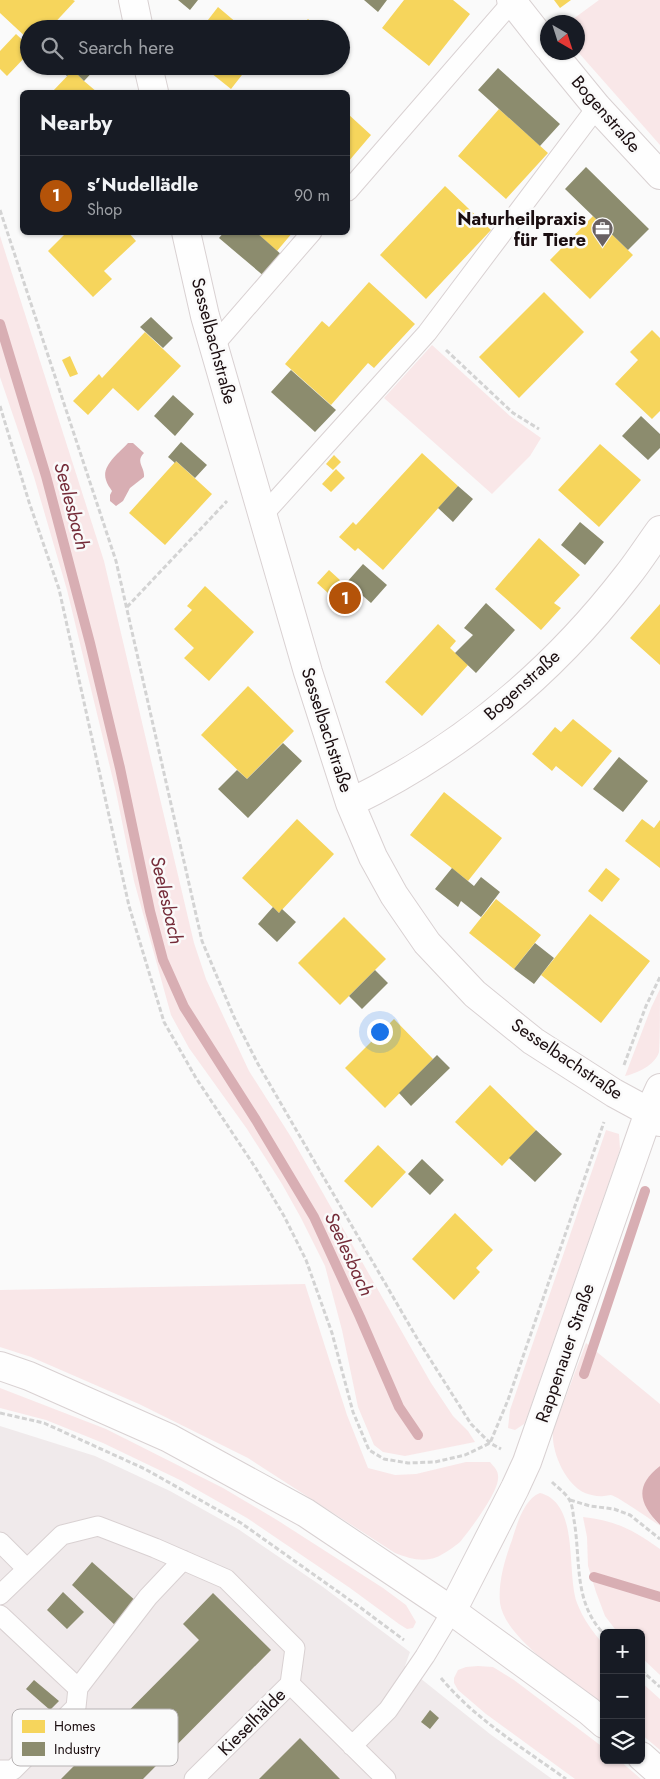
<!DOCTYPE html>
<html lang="en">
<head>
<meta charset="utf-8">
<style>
  :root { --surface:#171b24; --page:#242831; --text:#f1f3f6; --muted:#9ea1a6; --line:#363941; --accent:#b45309 }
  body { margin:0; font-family:Jost,sans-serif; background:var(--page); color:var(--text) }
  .controls { position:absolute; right:15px; bottom:15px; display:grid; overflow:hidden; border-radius:8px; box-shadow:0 1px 4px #0004 }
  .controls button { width:45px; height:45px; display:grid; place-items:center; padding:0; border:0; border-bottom:1px solid var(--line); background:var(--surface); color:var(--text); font:25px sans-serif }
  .compass { position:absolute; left:540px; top:15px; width:45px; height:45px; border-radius:50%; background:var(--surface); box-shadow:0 1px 4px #0004; rotate:141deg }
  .you { position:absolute; left:379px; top:1031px; width:18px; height:18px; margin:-12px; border:4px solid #fff; border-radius:50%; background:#1a73e8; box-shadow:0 0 0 8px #1a73e833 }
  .badge { display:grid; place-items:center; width:32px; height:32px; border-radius:50%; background:var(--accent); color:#fff; font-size:16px; font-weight:700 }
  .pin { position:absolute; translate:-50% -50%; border:2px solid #fff; box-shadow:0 1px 5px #0006 }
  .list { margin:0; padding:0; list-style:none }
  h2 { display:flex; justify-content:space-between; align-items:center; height:65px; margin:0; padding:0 20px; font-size:21px }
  h2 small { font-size:16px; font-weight:400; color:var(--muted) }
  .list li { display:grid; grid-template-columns:32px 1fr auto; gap:15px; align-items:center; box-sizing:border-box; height:80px; padding:0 20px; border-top:1px solid var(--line) }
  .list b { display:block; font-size:19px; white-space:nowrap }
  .list p { margin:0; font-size:16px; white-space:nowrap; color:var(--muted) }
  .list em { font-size:16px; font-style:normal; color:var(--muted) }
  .icon { flex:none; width:28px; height:28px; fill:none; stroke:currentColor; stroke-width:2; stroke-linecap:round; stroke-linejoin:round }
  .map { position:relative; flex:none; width:660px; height:1779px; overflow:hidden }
  .search { position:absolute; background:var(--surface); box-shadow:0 1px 4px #0004; left:20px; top:20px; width:330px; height:55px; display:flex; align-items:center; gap:12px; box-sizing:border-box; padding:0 18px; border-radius:28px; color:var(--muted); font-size:19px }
  .panel { position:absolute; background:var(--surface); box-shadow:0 1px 4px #0004; left:20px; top:90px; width:330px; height:145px; border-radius:8px }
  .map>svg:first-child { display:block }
</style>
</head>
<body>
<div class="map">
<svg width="660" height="1779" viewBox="0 0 660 1779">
  <rect width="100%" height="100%" fill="#fafafa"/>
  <!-- built -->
  <path fill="#f0eaeb" d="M 0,1426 L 95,1456 L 170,1491 L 238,1529 L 323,1587 L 410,1652 L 405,1666 L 490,1734 L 552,1779 L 0,1779 Z"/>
  <!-- green -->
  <path fill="#f9e7e8" d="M 599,0 L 660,0 L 660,145 L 578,52 L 578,22 L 569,22 Z
    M 0,236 L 104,561 L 194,943 L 206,979 L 249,1071 L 291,1137 L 431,1383 L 453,1416 L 468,1431 L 475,1442 L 405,1456 L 383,1452 L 374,1445 L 358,1407 L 342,1330 L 325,1266 L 301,1218 L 282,1184 L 247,1129 L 189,1048 L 171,1015 L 134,881 L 116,792 L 67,590 L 34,477 L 0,377 Z
    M 432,345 L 510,416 L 541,438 L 530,456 L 492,494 L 384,398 Z
    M 660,989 C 660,1001 660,1043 659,1052 C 655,1065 638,1073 625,1076 L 651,1008 Z
    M 606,1130 L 619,1134 L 620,1149 L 617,1159 L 527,1417 L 524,1424 L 515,1430 L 508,1428 L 510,1410 Z
    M 305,1284 L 347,1415 L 368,1468 L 395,1475 L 416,1474 L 466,1462 L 490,1462 C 495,1468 499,1471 498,1479 C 497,1494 470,1530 460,1542 C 454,1547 444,1554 437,1557 C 423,1563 408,1558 395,1553 L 248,1458 L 139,1404 L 31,1357 L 0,1347 L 0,1290 Z
    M 586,1343 L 660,1404 L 660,1466 C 634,1487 641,1504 660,1526 C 653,1521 617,1496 611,1495 C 609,1495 606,1496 604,1496 C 598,1497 591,1495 585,1493 C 565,1484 551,1451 553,1431 Z
    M 0,1388 L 106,1429 L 223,1488 L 277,1520 L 383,1588 L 406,1605 L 416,1622 L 413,1628 L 407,1629 L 399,1624 L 350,1588 L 247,1518 L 180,1480 L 103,1443 L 46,1420 L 0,1408 Z
    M 540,1493 C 580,1503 566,1572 577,1603 C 583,1619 593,1632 604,1645 L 604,1705 C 575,1683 505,1640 500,1603 C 498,1582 505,1559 512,1540 C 517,1524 524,1499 540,1493 Z
    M 583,1517 C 617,1521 633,1530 660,1549 L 660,1675 L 641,1657 L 641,1633 L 618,1633 L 605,1616 L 596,1592 L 588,1566 L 587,1537 Z
    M 478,1666 L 493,1667 L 514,1680 L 604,1748 L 604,1760 L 619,1760 L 641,1779 L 575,1779 L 486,1714 L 458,1690 L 454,1683 L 454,1678 L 458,1670 L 466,1667 Z
    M 641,1682 L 660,1699 L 660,1750 L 641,1734 Z"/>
  <!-- water -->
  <path fill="#d8aeb3" d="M 128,443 L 133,443 L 144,453 C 135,462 145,467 144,477 L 130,488 L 123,501 L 116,506 L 110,501 L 110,495 L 112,491 C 110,488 107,484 106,480 C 101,466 119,453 128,443 Z
    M 660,1466 L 660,1525 C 639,1504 634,1486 660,1466 Z"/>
  <!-- homes -->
  <path fill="#f6d55c" d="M 0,0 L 73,0 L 75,1 L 49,29 L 29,29 L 29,40 L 0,13 Z
    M 404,0 L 453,0 L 470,14 L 429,66 L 382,28 Z
    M 554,0 L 571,0 L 560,8 Z
    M 218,7 L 244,29 L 201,29 Z
    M 308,19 L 317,27 L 315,29 L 300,29 L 299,28 Z
    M 16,34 L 29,46 L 29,53 L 7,76 L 0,69 L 0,51 Z
    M 208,66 L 249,66 L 231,89 L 206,69 Z
    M 73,70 L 84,81 L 97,92 L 52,92 Z
    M 499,109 L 548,153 L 506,199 L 458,156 Z
    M 348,114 L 371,135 L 348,162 Z
    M 445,186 L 491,230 L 426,299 L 380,255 Z
    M 593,216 L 633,255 L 590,299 L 550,260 Z
    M 67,232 L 128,232 L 136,241 L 104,271 L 112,279 L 93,297 L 48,251 Z
    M 256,232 L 293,232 L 277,251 Z
    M 369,282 L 415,324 L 374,368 L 368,363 L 331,405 L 285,364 L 322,321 L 329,327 Z
    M 544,292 L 584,332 L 519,398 L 479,357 Z
    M 652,330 L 660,338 L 660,411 L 652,419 L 615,384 L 638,360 L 630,352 Z
    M 145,332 L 181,366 L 138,411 L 113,388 L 88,415 L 73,401 L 99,374 L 102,378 Z
    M 70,356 L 78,374 L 70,377 L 62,360 Z
    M 600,444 L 641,480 L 599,527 L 558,490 Z
    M 422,453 L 458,486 L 383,570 L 358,548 L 355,551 L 339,537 L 353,522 L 356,525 Z
    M 334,455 L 341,462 L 333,470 L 326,464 Z
    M 176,461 L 212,494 L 165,545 L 129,513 Z
    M 336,469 L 345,478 L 331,492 L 322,484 Z
    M 539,538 L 580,575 L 554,603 L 561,608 L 541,630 L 495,589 Z
    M 329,570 L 340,580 L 328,593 L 317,583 Z
    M 205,586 L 254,632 L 209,681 L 184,658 L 194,648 L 174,629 L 192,610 L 187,606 Z
    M 660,604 L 660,665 L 630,638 Z
    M 438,624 L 456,641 L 450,648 L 468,665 L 422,716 L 385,682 Z
    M 248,686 L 294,731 L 247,779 L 201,735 Z
    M 573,719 L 612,751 L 582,787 L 556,766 L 552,771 L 532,754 L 555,727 L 561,732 Z
    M 444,792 L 502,838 L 468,881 L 410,835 Z
    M 297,819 L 334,854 L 279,913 L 242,878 Z
    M 642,819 L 654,828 L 660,820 L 660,868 L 625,841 Z
    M 606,868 L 620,879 L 602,902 L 588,891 Z
    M 496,899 L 541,935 L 514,969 L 469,933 Z
    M 590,914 L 650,961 L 601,1023 L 541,975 Z
    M 344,917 L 386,959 L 340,1005 L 298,963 Z
    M 394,1019 L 433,1059 L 385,1108 L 345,1068 Z
    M 490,1085 L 536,1130 L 502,1166 L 455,1122 Z
    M 378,1145 L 406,1172 L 372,1208 L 344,1181 Z
    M 455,1213 L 493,1250 L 476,1268 L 480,1272 L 454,1300 L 412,1259 Z"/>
  <!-- industry -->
  <path fill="#8c8c6e" d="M 178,0 L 198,0 L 190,10 Z
    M 364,0 L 387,0 L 378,12 Z
    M 57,66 L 98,66 L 84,81 L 73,70 L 67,76 Z
    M 498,68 L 560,124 L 540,146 L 478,90 Z
    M 586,167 L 649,229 L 628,250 L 565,189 Z
    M 224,232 L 256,232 L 283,256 L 265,277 L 219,238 Z
    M 151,317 L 173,338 L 163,348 L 140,327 Z
    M 291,370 L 336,410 L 315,432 L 271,392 Z
    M 173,395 L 194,414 L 175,436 L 154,416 Z
    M 641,416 L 660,434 L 660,448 L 648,460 L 622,436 Z
    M 181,442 L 207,465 L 195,478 L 176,461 L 175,463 L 168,457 Z
    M 458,486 L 473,499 L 453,522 L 438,508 Z
    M 580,522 L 604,542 L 585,565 L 561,545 Z
    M 363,564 L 387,585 L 371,603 L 347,582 Z
    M 486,603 L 515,630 L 476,673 L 455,653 L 473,635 L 464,628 Z
    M 283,743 L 302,761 L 248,818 L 218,789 L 237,770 L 247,779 Z
    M 619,757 L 648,781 L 623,812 L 593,789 Z
    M 452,868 L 474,886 L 481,877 L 500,892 L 481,917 L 461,901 L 458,907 L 435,889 Z
    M 273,907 L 279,913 L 282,909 L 296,922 L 277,942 L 258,924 Z
    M 535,943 L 554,958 L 534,984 L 514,969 Z
    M 375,970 L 388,983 L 362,1009 L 349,996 Z
    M 437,1055 L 450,1068 L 411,1106 L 399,1093 Z
    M 536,1130 L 562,1154 L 535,1182 L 509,1158 Z
    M 422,1159 L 444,1180 L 430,1195 L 408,1174 Z
    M 92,1562 L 137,1602 L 116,1626 L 72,1585 Z
    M 63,1592 L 84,1612 L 67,1629 L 47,1610 Z
    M 213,1593 L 271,1650 L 143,1779 L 61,1779 L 199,1640 L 183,1624 Z
    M 34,1680 L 59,1701 L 50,1710 L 26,1689 Z
    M 430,1710 L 439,1718 L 430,1729 L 421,1722 Z
    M 300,1738 L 340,1779 L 259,1779 Z"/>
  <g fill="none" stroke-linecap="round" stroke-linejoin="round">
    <!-- stream -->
    <path stroke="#d8aeb3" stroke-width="10" d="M 0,324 L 46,476 L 90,643 L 120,768 L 150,911 L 163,960 L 184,1007 L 256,1120 L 314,1217 L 360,1317 L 399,1407 L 418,1435
      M 584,1374 L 645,1191
      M 594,1577 L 660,1597"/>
    <defs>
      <path id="lane" d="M 348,191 L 512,2
        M 214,345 L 312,232
        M 262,516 L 427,333 L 597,107
        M 0,1542 L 27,1569 L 62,1535 L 98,1526 L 155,1548 L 226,1579 L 295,1648 L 290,1684
        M 0,1595 L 27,1569
        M 0,1615 L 78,1688 L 148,1597 L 183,1560
        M 352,1746 L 388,1710 L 425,1656 L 452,1611
        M 0,1770 L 13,1770 L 76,1707 L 78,1688
        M 194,1779 L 290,1684 L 386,1779"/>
      <path id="street" d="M 133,0 L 139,29
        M 511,0 L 548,47
        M 552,52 L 597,107 L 660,175
        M 148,66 L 154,92
        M 186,232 L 205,316 L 308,672 L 350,803 L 373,857 L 394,895 L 427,943 L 475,994 L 533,1041 L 614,1093 L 649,1112 L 660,1122
        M 350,803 C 459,750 553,672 627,576 C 639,561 649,545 660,530
        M 452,1611 L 515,1488 L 527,1462 L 649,1112 L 660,1088"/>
      <path id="secondary" d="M 0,1366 L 29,1376 L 169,1438 L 306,1513 L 452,1611 L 589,1711 L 604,1724
        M 641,1756 L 660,1773"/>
    </defs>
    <!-- lane casing -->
    <use href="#lane" stroke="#d9d1d2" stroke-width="21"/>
    <!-- street casing -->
    <use href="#street" stroke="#d9d1d2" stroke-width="30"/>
    <!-- secondary casing -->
    <use href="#secondary" stroke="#d9d1d2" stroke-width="30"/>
    <!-- path -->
    <path stroke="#d3d3d3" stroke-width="3" stroke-dasharray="5 2.5" stroke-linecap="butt" d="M 0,210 L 116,561 L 202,941 L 234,1017 L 258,1064 L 418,1340 L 471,1424 L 490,1443 L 501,1449
      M 446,350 L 513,413 L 539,429
      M 0,406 L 29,502 L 59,589 L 129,906 L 164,1022 L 196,1078 L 255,1167 L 284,1216 L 306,1260 L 332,1333 L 353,1412 L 369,1450 L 384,1459 L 408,1463 L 435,1462 L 465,1455 L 490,1443 L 508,1400 L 604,1122
      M 127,607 L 227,501
      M 624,1065 L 646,1006 L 660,977
      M 0,1413 L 44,1423 L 145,1469 L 241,1523 L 361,1608 L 404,1640
      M 552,1482 C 557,1487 567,1494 570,1501 C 573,1507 573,1515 574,1520 C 581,1560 573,1602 604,1634
      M 570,1500 L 590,1506 L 614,1509 L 630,1515 L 660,1539
      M 641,1670 L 660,1687
      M 441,1678 C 475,1719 523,1748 566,1779"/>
    <!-- lane -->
    <use href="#lane" stroke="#fefefe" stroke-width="19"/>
    <!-- street -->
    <use href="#street" stroke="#fefefe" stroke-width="28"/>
    <!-- secondary -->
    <use href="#secondary" stroke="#fefefe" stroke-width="28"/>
  </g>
  <!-- icons -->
  <defs>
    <symbol id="office-pin" viewBox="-11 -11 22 30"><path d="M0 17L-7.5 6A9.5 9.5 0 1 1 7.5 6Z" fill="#696162" stroke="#fafafa"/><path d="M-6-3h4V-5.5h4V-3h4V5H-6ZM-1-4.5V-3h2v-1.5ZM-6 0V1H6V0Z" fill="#fff"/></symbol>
  </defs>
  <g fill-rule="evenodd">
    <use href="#office-pin" x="590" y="216" width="25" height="34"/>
  </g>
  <g text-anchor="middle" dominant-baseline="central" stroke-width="5" stroke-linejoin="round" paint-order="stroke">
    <!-- street labels -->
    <g font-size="18" fill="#1b0e10" stroke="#fafafa">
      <text transform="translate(606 114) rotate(49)">Bogenstraße</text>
      <text transform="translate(214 341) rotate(75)">Sesselbachstraße</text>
      <text transform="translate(522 685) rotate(-42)">Bogenstraße</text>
      <text transform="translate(327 730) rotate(72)">Sesselbachstraße</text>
      <text transform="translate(567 1059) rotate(34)">Sesselbachstraße</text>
      <text transform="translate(565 1353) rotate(-71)">Rappenauer Straße</text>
      <text transform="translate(252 1722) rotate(-45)">Kieselhälde</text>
    </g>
    <!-- poi labels -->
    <g font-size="18" font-weight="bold" fill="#1b0e10" stroke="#fafafa" text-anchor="end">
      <text x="586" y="219">Naturheilpraxis<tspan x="586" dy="21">für Tiere</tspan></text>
    </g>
    <!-- water labels -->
    <g font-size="19" font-style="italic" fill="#752c39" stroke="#fafafa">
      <text transform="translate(72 506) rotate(75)">Seelesbach</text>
      <text transform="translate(167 900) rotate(77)">Seelesbach</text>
      <text transform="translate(349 1254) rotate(65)">Seelesbach</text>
    </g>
  </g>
  <!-- legend -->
  <rect x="12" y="1709" width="166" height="57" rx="8" fill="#fafafa" stroke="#b7b3b4" stroke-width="1"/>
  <rect x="22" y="1720" width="23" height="13" fill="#f6d55c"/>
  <rect x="22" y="1742" width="23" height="14" fill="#8c8c6e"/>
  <g font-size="14" fill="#1b0e10">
    <text x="54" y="1731">Homes</text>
    <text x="54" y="1754">Industry</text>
  </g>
</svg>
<div class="controls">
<button>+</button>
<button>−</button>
<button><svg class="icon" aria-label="layers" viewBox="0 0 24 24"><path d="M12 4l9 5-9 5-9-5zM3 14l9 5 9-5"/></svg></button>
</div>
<svg class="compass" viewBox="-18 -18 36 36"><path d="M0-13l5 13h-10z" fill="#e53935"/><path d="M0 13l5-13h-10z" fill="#9ea1a6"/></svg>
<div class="you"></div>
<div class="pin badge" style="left:345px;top:598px">1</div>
<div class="search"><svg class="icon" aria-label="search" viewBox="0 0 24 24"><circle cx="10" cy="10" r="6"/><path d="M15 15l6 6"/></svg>Search here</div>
<section class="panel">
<h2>Nearby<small></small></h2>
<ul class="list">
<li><span class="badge">1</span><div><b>s’Nudellädle</b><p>Shop</p></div><em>90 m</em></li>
</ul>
</section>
</div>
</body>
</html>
